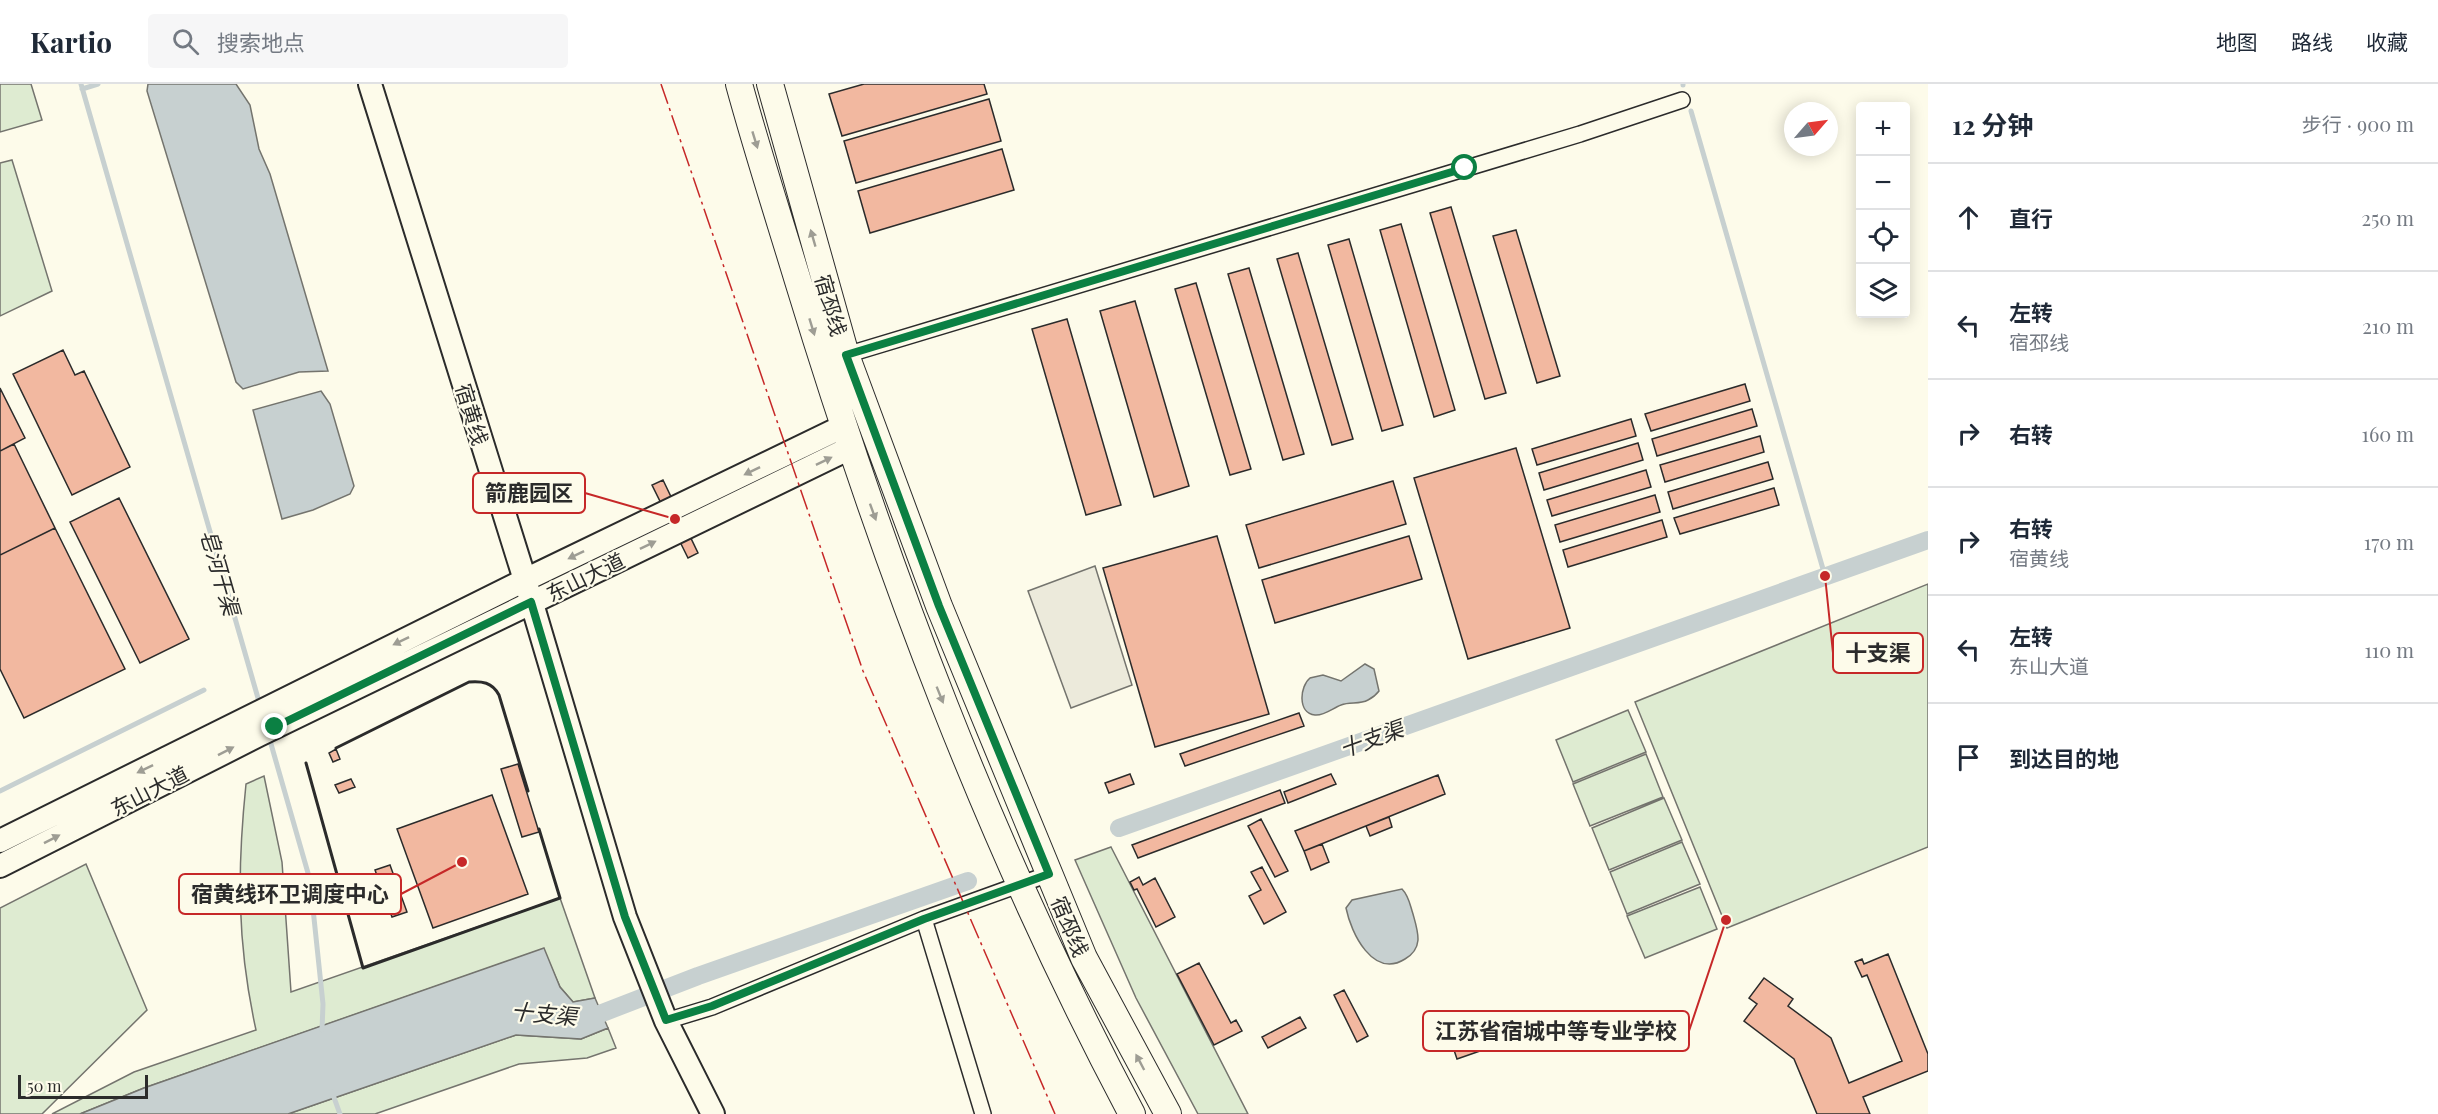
<!DOCTYPE html>
<html lang="zh">
<head>
<meta charset="utf-8">
<style>
  :root { --surface:#fff; --page:#f6f6f7; --text:#1f2937; --muted:#747a83; --line:#e0e1e3 }
  body { margin:0; font-family:"Playfair Display","Noto Sans SC",serif; background:var(--page); color:var(--text) }
  .controls { position:absolute; right:18px; top:18px; display:grid; overflow:hidden; border-radius:6px; box-shadow:0 3px 15px #0003 }
  .controls button { width:54px; height:54px; display:grid; place-items:center; padding:0; border:0; border-bottom:2px solid var(--line); background:var(--surface); color:var(--text); font:30px sans-serif }
  .compass { position:absolute; left:1784px; top:18px; width:54px; height:54px; border-radius:50%; background:var(--surface); box-shadow:0 3px 15px #0003; rotate:62deg }
  .scale { position:absolute; left:18px; bottom:15px; width:130px; box-sizing:border-box; padding-left:6px; border:3px solid #2b2b2b; border-top:0; font-size:16px; line-height:21px; white-space:nowrap; color:#2b2b2b; -webkit-text-stroke:4px #fdfbea; paint-order:stroke }
  .stop { position:absolute; width:18px; height:18px; margin:-14px; border:4px solid #0b8043; border-radius:50%; background:#fff }
  .stop.end { background:#0b8043; border-color:#fff; box-shadow:0 2px 6px #0008 }
  .list { margin:0; padding:0; list-style:none }
  h2 { display:flex; justify-content:space-between; align-items:center; height:78px; margin:0; padding:0 24px; font-size:26px }
  h2 small { font-size:20px; font-weight:400; color:var(--muted) }
  .list li { display:grid; grid-template-columns:39px 1fr auto; gap:18px; align-items:center; box-sizing:border-box; height:108px; padding:0 24px; border-top:2px solid var(--line) }
  .list b { display:block; font-size:22px; white-space:nowrap }
  .list p { margin:0; font-size:20px; white-space:nowrap; color:var(--muted) }
  .list em { font-size:20px; font-style:normal; color:var(--muted) }
  .icon { flex:none; width:33px; height:33px; fill:none; stroke:currentColor; stroke-width:2; stroke-linecap:round; stroke-linejoin:round }
  .map { position:relative; flex:none; width:1928px; height:1030px; overflow:hidden }
  header { display:flex; align-items:center; gap:36px; box-sizing:border-box; height:84px; padding:0 30px; background:var(--surface); border-bottom:2px solid var(--line) }
  header strong { font-size:28px }
  nav { display:flex; gap:33px; margin-inline-start:auto; font-size:21px }
  .search { width:420px; height:54px; background:var(--page); display:flex; align-items:center; gap:15px; box-sizing:border-box; padding:0 21px; border-radius:6px; color:var(--muted); font-size:22px }
  main { display:flex }
  aside { flex:1; background:var(--surface) }
  .map>svg:first-child { display:block }
</style>
</head>
<body>
<header>
<strong>Kartio</strong>
<div class="search"><svg class="icon" aria-label="search" viewBox="0 0 24 24"><circle cx="10" cy="10" r="6"/><path d="M15 15l6 6"/></svg>搜索地点</div>
<nav><a>地图</a><a>路线</a><a>收藏</a></nav>
</header>
<main>
<div class="map">
<svg width="1928" height="1030" viewBox="0 0 1928 1030">
  <rect width="100%" height="100%" fill="#fdfbea"/>
  <!-- green -->
  <path fill="#deebd1" stroke="#74746e" stroke-width="1.5" d="M 0,0 L 31,0 L 42,36 L 0,48 Z
    M 12,76 L 52,207 L 0,232 L 0,79 Z
    M 1928,500 L 1928,763 L 1727,844 L 1635,618 Z
    M 1628,626 L 1646,668 L 1573,698 L 1556,656 Z
    M 1646,670 L 1663,713 L 1590,742 L 1573,700 Z
    M 264,692 L 282,778 L 291,908 L 560,814 L 595,914 L 573,918 L 560,903 L 543,865 L 144,1004 L 80,1030 L 52,1030 L 134,988 L 256,946 C 237,860 237,787 246,700 Z
    M 1664,714 L 1682,756 L 1609,786 L 1592,744 Z
    M 1682,758 L 1700,800 L 1627,830 L 1610,788 Z
    M 1111,763 L 1248,1030 L 1198,1030 L 1136,914 L 1075,776 Z
    M 86,780 L 147,926 L 42,1030 L 0,1030 L 0,824 Z
    M 1700,803 L 1717,845 L 1645,874 L 1627,832 Z
    M 608,944 L 616,964 L 587,974 L 519,980 L 375,1030 L 288,1030 L 516,951 L 581,955 Z"/>
  <!-- parking -->
  <path fill="#eceadb" stroke="#74746e" stroke-width="1.5" d="M 1095,482 L 1132,601 L 1071,624 L 1028,507 Z"/>
  <!-- water -->
  <path fill="#c7d0d0" stroke="#74746e" stroke-width="1.5" d="M 148,0 L 236,0 L 250,21 L 259,65 L 270,90 L 328,287 L 299,288 L 243,305 L 236,298 L 147,7 Z
    M 321,307 L 330,320 L 354,402 L 350,410 L 313,426 L 282,435 L 253,326 Z
    M 1365,580 L 1374,585 L 1379,607 C 1376,611 1372,614 1368,616 C 1359,621 1350,617 1341,621 C 1333,624 1324,632 1315,631 C 1297,629 1300,602 1310,594 L 1323,591 L 1341,597 Z
    M 1402,805 C 1409,812 1410,821 1413,830 C 1418,848 1424,864 1405,875 C 1373,895 1351,849 1346,824 L 1352,816 Z
    M 544,864 L 560,903 L 573,918 L 595,914 L 608,944 L 581,955 L 516,951 L 288,1030 L 80,1030 L 144,1004 Z"/>
  <g fill="none" stroke-linecap="round" stroke-linejoin="round">
    <!-- stream -->
    <path stroke="#c7d0d0" stroke-width="5" d="M 81,0 L 260,621
      M 1683,0 L 1683,1
      M 82,5 L 98,0
      M 1691,27 L 1825,492
      M 269,653 L 310,796 L 323,920 L 322,946
      M 0,707 L 204,606
      M 332,1008 L 340,1030"/>
    <!-- canal -->
    <path stroke="#c7d0d0" stroke-width="18" d="M 1119,744 L 1928,456
      M 580,933 L 592,933 L 698,892 L 968,797"/>
  </g>
  <!-- building -->
  <path fill="#f2b8a0" stroke="#2b2b2b" stroke-width="1.5" d="M 864,0 L 984,0 L 987,10 L 842,52 L 829,10 Z
    M 989,15 L 1001,57 L 856,99 L 844,57 Z
    M 1002,65 L 1014,106 L 870,149 L 858,107 Z
    M 1451,123 L 1506,309 L 1485,315 L 1430,129 Z
    M 1401,140 L 1455,326 L 1434,333 L 1380,146 Z
    M 1516,146 L 1560,292 L 1537,299 L 1493,152 Z
    M 1349,155 L 1403,341 L 1382,347 L 1328,161 Z
    M 1298,169 L 1353,355 L 1332,361 L 1277,175 Z
    M 1249,184 L 1304,370 L 1283,376 L 1228,190 Z
    M 1196,199 L 1251,385 L 1230,391 L 1175,205 Z
    M 1135,217 L 1189,402 L 1154,413 L 1100,227 Z
    M 1067,235 L 1121,421 L 1086,431 L 1032,245 Z
    M 63,266 L 75,291 L 84,287 L 130,383 L 72,411 L 13,290 Z
    M 1745,300 L 1750,317 L 1651,347 L 1645,330 Z
    M 0,304 L 25,354 L 0,367 Z
    M 1752,325 L 1757,342 L 1657,372 L 1652,355 Z
    M 1631,335 L 1636,352 L 1537,381 L 1532,365 Z
    M 1760,352 L 1764,368 L 1665,398 L 1660,381 Z
    M 1638,359 L 1643,376 L 1544,406 L 1539,389 Z
    M 14,360 L 55,444 L 0,471 L 0,367 Z
    M 1516,364 L 1570,544 L 1468,575 L 1414,394 Z
    M 1768,378 L 1773,395 L 1673,425 L 1668,408 Z
    M 1646,386 L 1651,403 L 1552,432 L 1547,416 Z
    M 663,396 L 698,469 L 688,474 L 652,401 Z
    M 1393,397 L 1406,440 L 1259,484 L 1246,441 Z
    M 1774,404 L 1779,421 L 1680,450 L 1674,434 Z
    M 1655,411 L 1660,428 L 1560,458 L 1555,441 Z
    M 119,414 L 189,555 L 140,579 L 70,438 Z
    M 1662,436 L 1667,453 L 1568,483 L 1563,466 Z
    M 55,444 L 125,585 L 24,634 L 0,585 L 0,471 Z
    M 1217,452 L 1269,630 L 1155,663 L 1103,484 Z
    M 1409,452 L 1422,495 L 1275,539 L 1262,496 Z
    M 1299,629 L 1304,642 L 1185,682 L 1180,670 Z
    M 336,665 L 340,675 L 333,678 L 329,669 Z
    M 518,680 L 539,748 L 522,753 L 501,685 Z
    M 1130,690 L 1134,700 L 1109,709 L 1105,699 Z
    M 1331,690 L 1336,700 L 1288,719 L 1284,708 Z
    M 1438,691 L 1445,710 L 1304,767 L 1295,747 Z
    M 351,695 L 355,703 L 339,709 L 335,701 Z
    M 1280,706 L 1285,719 L 1138,774 L 1132,761 Z
    M 492,711 L 528,810 L 433,844 L 397,745 Z
    M 1389,733 L 1392,743 L 1370,752 L 1366,742 Z
    M 1261,735 L 1288,787 L 1275,793 L 1248,742 Z
    M 1322,760 L 1329,778 L 1311,786 L 1304,767 Z
    M 390,781 L 407,828 L 392,833 L 375,786 Z
    M 1262,783 L 1286,828 L 1264,840 L 1249,812 L 1261,806 L 1251,788 Z
    M 1139,793 L 1143,801 L 1155,794 L 1175,833 L 1156,843 L 1137,805 L 1134,806 L 1130,798 Z
    M 1888,870 L 1928,970 L 1928,987 L 1863,1013 L 1870,1030 L 1817,1030 L 1794,975 L 1744,937 L 1757,920 L 1749,914 L 1764,894 L 1793,915 L 1788,922 L 1831,954 L 1849,999 L 1902,977 L 1867,891 L 1862,893 L 1855,878 L 1862,875 L 1864,880 Z
    M 1199,879 L 1231,939 L 1236,936 L 1242,947 L 1214,961 L 1177,890 Z
    M 1344,906 L 1368,952 L 1357,958 L 1334,911 Z
    M 1300,933 L 1306,944 L 1268,964 L 1262,953 Z
    M 1475,952 L 1480,967 L 1457,975 L 1452,960 Z"/>
  <g fill="none" stroke-linecap="round" stroke-linejoin="round">
    <defs>
      <path id="minor" d="M 846,271 L 1580,50 L 1682,16
        M 924,835 L 983,1030
        M 666,937 L 712,923 L 924,835 L 1049,790"/>
      <path id="secondary" d="M 370,0 L 525,496 L 625,833 L 666,937 L 713,1030
        M 0,757 L 525,496 L 842,343
        M 0,782 L 259,651 L 850,364"/>
      <path id="primary" d="M 739,0 C 757,66 778,131 798,197 C 885,483 991,765 1132,1030
        M 770,0 L 846,271 L 939,522 L 1084,874 L 1168,1030"/>
    </defs>
    <!-- minor casing -->
    <use href="#minor" stroke="#2b2b2b" stroke-width="18"/>
    <!-- secondary casing -->
    <use href="#secondary" stroke="#2b2b2b" stroke-width="26"/>
    <!-- primary casing -->
    <use href="#primary" stroke="#2b2b2b" stroke-width="28"/>
    <!-- minor -->
    <use href="#minor" stroke="#fdfbea" stroke-width="15"/>
    <!-- secondary -->
    <use href="#secondary" stroke="#fdfbea" stroke-width="22"/>
    <!-- primary -->
    <use href="#primary" stroke="#fdfbea" stroke-width="26"/>
    <!-- wall -->
    <path stroke="#2b2b2b" stroke-width="3" d="M 336,664 L 469,598 C 482,597 492,598 499,611 L 528,707
      M 306,679 L 363,884 L 560,814 L 539,745"/>
    <!-- power -->
    <path stroke="#c62828" stroke-width="1.5" stroke-dasharray="21 4.5 3 4.5" stroke-linecap="butt" d="M 661,0 L 863,587 L 1055,1030"/>
  </g>
  <!-- one-way arrows -->
  <defs><path id="oneway-solid" d="M-6-.8H1V-3.2L6.5 0L1 3.2V.8H-6Z" transform="scale(1.5)"/></defs>
  <g fill="#9e9d94">
    <use href="#oneway-solid" transform="translate(755 56) rotate(73)"/>
    <use href="#oneway-solid" transform="translate(813 154) rotate(-106)"/>
    <use href="#oneway-solid" transform="translate(812 243) rotate(73)"/>
    <use href="#oneway-solid" transform="translate(824 377) rotate(-26)"/>
    <use href="#oneway-solid" transform="translate(752 387) rotate(154)"/>
    <use href="#oneway-solid" transform="translate(873 428) rotate(70)"/>
    <use href="#oneway-solid" transform="translate(648 461) rotate(-26)"/>
    <use href="#oneway-solid" transform="translate(576 471) rotate(154)"/>
    <use href="#oneway-solid" transform="translate(401 557) rotate(154)"/>
    <use href="#oneway-solid" transform="translate(940 611) rotate(68)"/>
    <use href="#oneway-solid" transform="translate(226 667) rotate(-27)"/>
    <use href="#oneway-solid" transform="translate(145 685) rotate(154)"/>
    <use href="#oneway-solid" transform="translate(52 755) rotate(-27)"/>
    <use href="#oneway-solid" transform="translate(1140 978) rotate(-118)"/>
  </g>
  <g fill="none" stroke-linecap="round" stroke-linejoin="round">
    <!-- route -->
    <path stroke="#0b8043" stroke-width="8" d="M 275,643 L 531,518 L 625,833 L 666,936 L 712,922 L 924,835 L 1049,790 L 939,522 L 846,271 L 1465,84"/>
  </g>
  <g text-anchor="middle" dominant-baseline="central" stroke-width="4.5" stroke-linejoin="round" paint-order="stroke">
    <!-- street labels -->
    <g font-size="21" fill="#2b2b2b" stroke="#fdfbea">
      <text transform="translate(832 221) rotate(74)">宿邳线</text>
      <text transform="translate(473 330) rotate(73)">宿黄线</text>
      <text transform="translate(585 492) rotate(-26)">东山大道</text>
      <text transform="translate(149 706) rotate(-27)">东山大道</text>
      <text transform="translate(1071 842) rotate(67)">宿邳线</text>
    </g>
    <!-- water labels -->
    <g font-size="22" font-style="italic" fill="#2b2b2b" stroke="#fdfbea">
      <text transform="translate(221 488) rotate(74)">皂河干渠</text>
      <text transform="translate(1371 654) rotate(-20)">十支渠</text>
      <text transform="translate(544 929) rotate(5)">十支渠</text>
    </g>
  </g>
  <!-- callouts -->
  <path fill="none" stroke="#c62828" stroke-width="2" d="M675 435L585 409M1825 492L1833 569M462 778L401 810M1726 836L1689 947"/>
  <g fill="#c62828" stroke="#fdfbea" stroke-width="2">
    <circle cx="675" cy="435" r="6"/>
    <circle cx="1825" cy="492" r="6"/>
    <circle cx="462" cy="778" r="6"/>
    <circle cx="1726" cy="836" r="6"/>
  </g>
  <g fill="#fdfbea" stroke="#c62828" stroke-width="2">
    <rect x="473" y="389" width="112" height="40" rx="6"/>
    <rect x="1833" y="549" width="90" height="40" rx="6"/>
    <rect x="179" y="790" width="222" height="40" rx="6"/>
    <rect x="1423" y="927" width="266" height="40" rx="6"/>
  </g>
  <g font-size="22" text-anchor="middle" font-weight="bold" fill="#2b2b2b">
    <text x="529" y="417">箭鹿园区</text>
    <text x="1878" y="577">十支渠</text>
    <text x="290" y="818">宿黄线环卫调度中心</text>
    <text x="1556" y="955">江苏省宿城中等专业学校</text>
  </g>
</svg>
<div class="controls">
<button>+</button>
<button>−</button>
<button><svg class="icon" aria-label="locate" viewBox="0 0 24 24"><circle cx="12" cy="12" r="6"/><path d="M12 2v4M12 18v4M2 12h4M18 12h4"/></svg></button>
<button><svg class="icon" aria-label="layers" viewBox="0 0 24 24"><path d="M12 4l9 5-9 5-9-5zM3 14l9 5 9-5"/></svg></button>
</div>
<svg class="compass" viewBox="-18 -18 36 36"><path d="M0-13l5 13h-10z" fill="#e53935"/><path d="M0 13l5-13h-10z" fill="#747a83"/></svg>
<div class="scale">50 m</div>
<div class="stop" style="left:1465px;top:84px"></div>
<div class="stop end" style="left:275px;top:643px"></div>
</div>
<aside>
<h2>12 分钟<small>步行 · 900 m</small></h2>
<ul class="list">
<li><svg class="icon" aria-label="ahead" viewBox="0 0 24 24"><path d="M12 20V5M6 11l6-6 6 6"/></svg><div><b>直行</b></div><em>250 m</em></li>
<li><svg class="icon" aria-label="left" viewBox="0 0 24 24"><path d="M17 20v-9H6M10 6l-5 5 5 5"/></svg><div><b>左转</b><p>宿邳线</p></div><em>210 m</em></li>
<li><svg class="icon" aria-label="right" viewBox="0 0 24 24"><path d="M7 20v-9h11M14 6l5 5-5 5"/></svg><div><b>右转</b></div><em>160 m</em></li>
<li><svg class="icon" aria-label="right" viewBox="0 0 24 24"><path d="M7 20v-9h11M14 6l5 5-5 5"/></svg><div><b>右转</b><p>宿黄线</p></div><em>170 m</em></li>
<li><svg class="icon" aria-label="left" viewBox="0 0 24 24"><path d="M17 20v-9H6M10 6l-5 5 5 5"/></svg><div><b>左转</b><p>东山大道</p></div><em>110 m</em></li>
<li><svg class="icon" aria-label="arrive" viewBox="0 0 24 24"><path d="M6 21V4h12l-3 4 3 4H6"/></svg><div><b>到达目的地</b></div></li>
</ul>
</aside>
</main>
</body>
</html>
